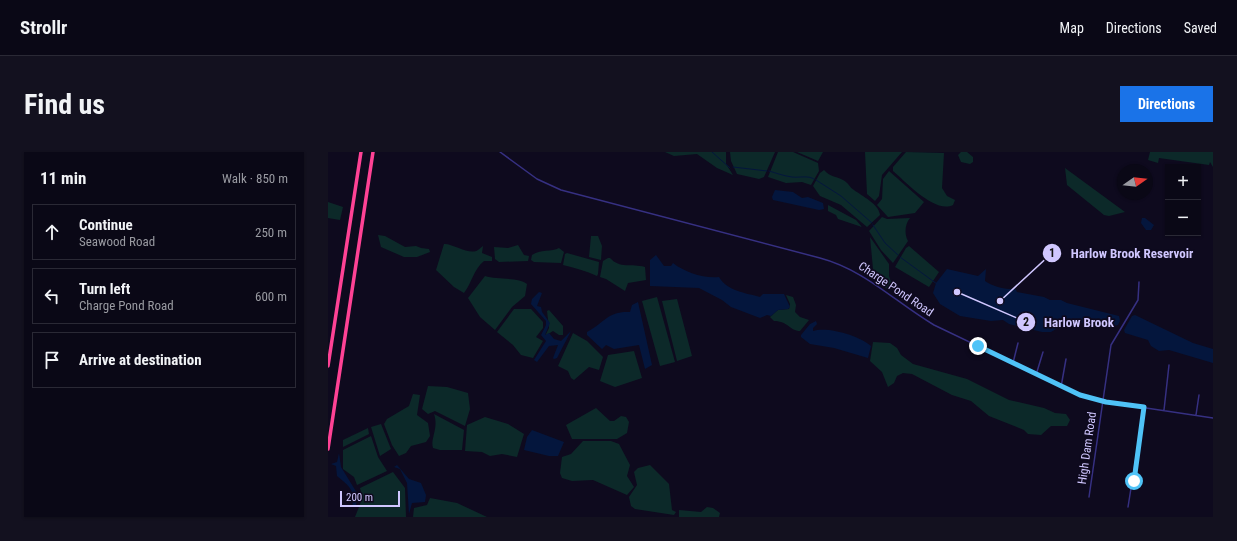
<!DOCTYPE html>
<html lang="en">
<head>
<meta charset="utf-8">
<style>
  :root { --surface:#0a0816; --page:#13111f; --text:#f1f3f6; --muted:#999aa1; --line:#2a2935; --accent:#1a73e8 }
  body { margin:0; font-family:"Roboto Condensed",sans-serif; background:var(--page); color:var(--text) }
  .controls { position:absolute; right:12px; top:12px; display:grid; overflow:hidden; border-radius:0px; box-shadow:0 1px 3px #0004 }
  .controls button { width:36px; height:36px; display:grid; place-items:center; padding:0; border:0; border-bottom:1px solid var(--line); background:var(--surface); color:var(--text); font:20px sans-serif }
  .compass { position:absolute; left:789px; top:12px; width:36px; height:36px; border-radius:50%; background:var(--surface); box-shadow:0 1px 3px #0004; rotate:76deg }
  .scale { position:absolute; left:12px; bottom:10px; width:60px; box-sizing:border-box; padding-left:4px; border:2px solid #d0c7ff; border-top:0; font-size:11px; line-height:14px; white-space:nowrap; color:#d0c7ff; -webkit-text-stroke:3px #0e0a1e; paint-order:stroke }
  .stop { position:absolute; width:12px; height:12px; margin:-9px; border:3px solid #4fc3f7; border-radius:50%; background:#fff }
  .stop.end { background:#4fc3f7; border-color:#fff; box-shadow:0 1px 4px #0008 }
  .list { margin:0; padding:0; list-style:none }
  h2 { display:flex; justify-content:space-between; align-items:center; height:52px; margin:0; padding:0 16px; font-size:17px }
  h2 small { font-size:13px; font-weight:400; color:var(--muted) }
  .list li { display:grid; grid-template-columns:26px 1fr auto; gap:12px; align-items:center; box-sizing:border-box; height:56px; margin:0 8px 8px; padding:0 8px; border:1px solid var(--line); border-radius:0px }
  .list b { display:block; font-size:15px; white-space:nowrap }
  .list p { margin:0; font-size:13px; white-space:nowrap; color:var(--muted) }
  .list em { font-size:13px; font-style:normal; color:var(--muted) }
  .icon { flex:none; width:22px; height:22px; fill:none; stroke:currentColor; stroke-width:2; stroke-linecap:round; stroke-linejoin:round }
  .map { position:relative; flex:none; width:885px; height:365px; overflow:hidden; border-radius:0px }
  header { display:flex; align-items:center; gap:24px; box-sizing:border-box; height:56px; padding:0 20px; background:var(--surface); border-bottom:1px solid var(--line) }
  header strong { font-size:19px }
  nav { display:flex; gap:22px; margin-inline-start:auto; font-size:14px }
  .intro { display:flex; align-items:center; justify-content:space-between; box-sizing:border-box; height:96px; padding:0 24px }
  h1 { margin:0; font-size:28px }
  .button { padding:10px 18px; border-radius:0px; background:var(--accent); color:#fff; font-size:14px; font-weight:700 }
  main { display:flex; gap:24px; padding:0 24px }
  aside { flex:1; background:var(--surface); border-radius:0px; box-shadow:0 1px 3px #0004 }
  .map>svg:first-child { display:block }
</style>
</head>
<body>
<header>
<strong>Strollr</strong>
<nav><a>Map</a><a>Directions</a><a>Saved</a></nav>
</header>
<div class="intro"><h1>Find us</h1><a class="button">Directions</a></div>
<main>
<aside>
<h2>11 min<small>Walk · 850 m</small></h2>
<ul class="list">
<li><svg class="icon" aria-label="ahead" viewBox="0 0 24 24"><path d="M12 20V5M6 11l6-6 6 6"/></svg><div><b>Continue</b><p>Seawood Road</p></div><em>250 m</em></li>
<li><svg class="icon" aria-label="left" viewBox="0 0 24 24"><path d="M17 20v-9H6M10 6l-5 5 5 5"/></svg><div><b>Turn left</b><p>Charge Pond Road</p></div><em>600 m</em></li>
<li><svg class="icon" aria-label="arrive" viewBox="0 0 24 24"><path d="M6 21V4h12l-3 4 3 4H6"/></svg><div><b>Arrive at destination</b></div></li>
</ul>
</aside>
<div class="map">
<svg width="885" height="365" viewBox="0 0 885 365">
  <rect width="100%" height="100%" fill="#0e0a1e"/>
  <!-- green -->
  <path fill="#0c2929" d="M 337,0 L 398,0 L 398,12 L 405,23 L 389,16 L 369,2 L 346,4 Z
    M 402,0 L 447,0 L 436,25 L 431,27 L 409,22 L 403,9 Z
    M 450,0 L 465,0 L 490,11 L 491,19 L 483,33 L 474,30 L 458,31 L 440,25 Z
    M 469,0 L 495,0 L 490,9 Z
    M 537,0 L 574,0 L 554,23 L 551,44 L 547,49 L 539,42 Z
    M 578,0 L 616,1 L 614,36 L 619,44 L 627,48 L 625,53 C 607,62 578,30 565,19 L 565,15 Z
    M 633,0 L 639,0 L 645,5 L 645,10 L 642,12 L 633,10 L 630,3 Z
    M 822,0 L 885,0 L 885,15 L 882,10 L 881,13 L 831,6 L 830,11 L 820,8 Z
    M 737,16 L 797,60 L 781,64 L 776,63 L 739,33 Z
    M 496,18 C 502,25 508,24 515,28 C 520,30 522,36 526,38 C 534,44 551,52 552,63 L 539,75 L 513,53 L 492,44 L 485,34 L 492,21 Z
    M 561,19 L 596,50 L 587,61 L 560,65 L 549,53 L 554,47 L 555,27 Z
    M 0,50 L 15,55 L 12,68 L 0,66 Z
    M 500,53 L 528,68 L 534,75 L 510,67 L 508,63 L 500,59 Z
    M 554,65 L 559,67 L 582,66 C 577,72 576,82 580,89 L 565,111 L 553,98 L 541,79 Z
    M 50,83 L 57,84 L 77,95 L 88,94 L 93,96 L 101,97 L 102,100 L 89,105 L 76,105 L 53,95 Z
    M 263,84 L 270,84 L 274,94 L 273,108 L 261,105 Z
    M 542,85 L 561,112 L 561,124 L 564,133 L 562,139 L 546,127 Z
    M 116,92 C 124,91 142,104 150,98 C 152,97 153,95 155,94 L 154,101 L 164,105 L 164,109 L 156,109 C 145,118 144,131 136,141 L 126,135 L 108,118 Z
    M 190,93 L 196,103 L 201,104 L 200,109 L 171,110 L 167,107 L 166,95 L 180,96 Z
    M 581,94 L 611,120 L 601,135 L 567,115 L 578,96 Z
    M 231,96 L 236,100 L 233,111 L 206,110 L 203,108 L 204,103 C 212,97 224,100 231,96 Z
    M 239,101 L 271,110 L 270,122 L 269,124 C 258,119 247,116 235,113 L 237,102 Z
    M 280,106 L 282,106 C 292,117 303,111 317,115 L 318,128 L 300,131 L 297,139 L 278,127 L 272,125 L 275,109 Z
    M 157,124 C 168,128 192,125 199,132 L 197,144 L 184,155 L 167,178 L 152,165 L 140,146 Z
    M 458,143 L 465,145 L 468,153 L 467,160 L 472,165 L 481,168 L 472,179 C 462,179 460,169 446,169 L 442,165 L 450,158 L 461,157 L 462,152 Z
    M 329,145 L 347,210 L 332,214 L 314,149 Z
    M 349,147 L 364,204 L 349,209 L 334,149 Z
    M 186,157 L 203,157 L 215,170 L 215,176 L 208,185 L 215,189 L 205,206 L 193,203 L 185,193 L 169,180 Z
    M 221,158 L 235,174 L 235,183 L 231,183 L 225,179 L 217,184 L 221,176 L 219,159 Z
    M 245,181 L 259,189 L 275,205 L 271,218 L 261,215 L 246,228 L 243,226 L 240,219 L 230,214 Z
    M 545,190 L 562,191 L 569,196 L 573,203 L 585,212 L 639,227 L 681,248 L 716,256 L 727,261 L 738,262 L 742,268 L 739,274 L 723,274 L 713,283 L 700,282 L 696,278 L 661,264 L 643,249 L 624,243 L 584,222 L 575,221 L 569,224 L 566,231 L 560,235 L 554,220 L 542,209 Z
    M 306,199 L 314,226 L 287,235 L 272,229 L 280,203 Z
    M 100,234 L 119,235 L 140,241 L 142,257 L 137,274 L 107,259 L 100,262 L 94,257 Z
    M 85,242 L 92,243 L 89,263 L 100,271 L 102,284 L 98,290 L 83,294 L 78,301 L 71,304 L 64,293 L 56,272 L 59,267 L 81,254 Z
    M 268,256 L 282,269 L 286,269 L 293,264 L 298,265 L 301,270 L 299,281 L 289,287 L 244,287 L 238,273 Z
    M 106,262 L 136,278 L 134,298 L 112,298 L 105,296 C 102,287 111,276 106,262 Z
    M 157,265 L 180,272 L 196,282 L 189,305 L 174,302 L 162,304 L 154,300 L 137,299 L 139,273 Z
    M 53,272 L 63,297 L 52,304 L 43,275 Z
    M 40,276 L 41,282 L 15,295 L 15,288 Z
    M 43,284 L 50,305 L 59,319 L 29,333 L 26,325 L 15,317 L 15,298 Z
    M 255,289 L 283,289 L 291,292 L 302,313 L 299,324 L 306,335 L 299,343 L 265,328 L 244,329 L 234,326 L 232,321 L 234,305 L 243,302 Z
    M 322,313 L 341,332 L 344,358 L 348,360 L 346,363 L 307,357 L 303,354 L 301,345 L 309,333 L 306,320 L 310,316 Z
    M 65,320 L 77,336 L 78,365 L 27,365 C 31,354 36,348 32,336 Z
    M 102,346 L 129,351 L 159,365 L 85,365 L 86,356 L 99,353 Z
    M 379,355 L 385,356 L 392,361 L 391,365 L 351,365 L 351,358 L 373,360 Z"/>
  <!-- water -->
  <path fill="#04163d" d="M 447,38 L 465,40 L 474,46 L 480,45 L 495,51 L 496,57 L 491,58 L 445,48 L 444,45 Z
    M 814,66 L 817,66 L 826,73 L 823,78 L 818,78 L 813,71 Z
    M 328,103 L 336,114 L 343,114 L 345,111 C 356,120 377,127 391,125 C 399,139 418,141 432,145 L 435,142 L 456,142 L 462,155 L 460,157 L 450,158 L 443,164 L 439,163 L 432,166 L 403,155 L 394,148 L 371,136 L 322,134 L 322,108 Z
    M 619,117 L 650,124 L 658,117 L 657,129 C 664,134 680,139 687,136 L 689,140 L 716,145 L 722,148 L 733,148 L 739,151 L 791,164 L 792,169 L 790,173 L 786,174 L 759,170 L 733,174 L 723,180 L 714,180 L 681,172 L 675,168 L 663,169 L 632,164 L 612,152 L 605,141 L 608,131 Z
    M 211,140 L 214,141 L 209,154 L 213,155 L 214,160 L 222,171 L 217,183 L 221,181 L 226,187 L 233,189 L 243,179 L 229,206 L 226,207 L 225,206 L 230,193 L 221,194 L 209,210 L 206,208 L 218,189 L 213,183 L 218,173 L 218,169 L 203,152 L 204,147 Z
    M 310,150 L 324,213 L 317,217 L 311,193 L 286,197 L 278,193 L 274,197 L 259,183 L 259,180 C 277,170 280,159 302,160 L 304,153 Z
    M 807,163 L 865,191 L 885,197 L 885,211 L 841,198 L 831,199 L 823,194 L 820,188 L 797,181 L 796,178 L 804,164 Z
    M 488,169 L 489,172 L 485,176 L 485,179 C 500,174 532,184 543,194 L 540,206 L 506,196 L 482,192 L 473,185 L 473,183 L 482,172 Z
    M 204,278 L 236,290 L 230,304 L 221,304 L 196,298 L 199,285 Z
    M 11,301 L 13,315 L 29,341 L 28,354 L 25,354 C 24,350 25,348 25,344 C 24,335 15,329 9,324 L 8,314 L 3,312 L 9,310 Z
    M 69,313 L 81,327 L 93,331 L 98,343 L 97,350 L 84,351 L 81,362 L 79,331 L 72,317 L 66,315 Z"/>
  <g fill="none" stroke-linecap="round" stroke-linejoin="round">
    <!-- stream -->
    <path stroke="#04163d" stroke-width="1" d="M 384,0 L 402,16
      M 405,15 L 439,19
      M 441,19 C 448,21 456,24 464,25 C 471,26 480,23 486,27
      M 488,28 L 513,44 L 544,71
      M 545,73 L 557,91 L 570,103
      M 572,105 L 609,132"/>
    <!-- street -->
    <path stroke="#363082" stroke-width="1.5" d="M 172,0 L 209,27 L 233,38 L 492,106 C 537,118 567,150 606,173 L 752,243 L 778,250 L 885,266
      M 685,211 L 690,191
      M 708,223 L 715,200
      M 733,235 L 738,207
      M 836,258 L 841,213
      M 868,263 L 871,243
      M 761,345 L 783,193 L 810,148 L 811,130
      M 800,355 L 816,255"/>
    <!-- highway -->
    <path stroke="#ff4295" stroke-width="3.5" d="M 0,214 L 33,0
      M 0,297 L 45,0"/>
  </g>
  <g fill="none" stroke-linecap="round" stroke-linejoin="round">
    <!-- route -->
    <path stroke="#4fc3f7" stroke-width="5" d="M 650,194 L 752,243 L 778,250 L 816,255 L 806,329"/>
  </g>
  <g text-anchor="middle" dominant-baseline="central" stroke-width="3.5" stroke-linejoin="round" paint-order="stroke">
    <!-- street labels -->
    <g font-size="12" fill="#d0c7ff" stroke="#0e0a1e">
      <text transform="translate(568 137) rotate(34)">Charge Pond Road</text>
      <text transform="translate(759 296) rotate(-82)">High Dam Road</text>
    </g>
  </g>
  <!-- callouts -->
  <path fill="none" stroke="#d0c7ff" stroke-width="1.5" d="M672 149L724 101M629 140L698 170"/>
  <g fill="#d0c7ff" stroke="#0e0a1e" stroke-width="1.5">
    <circle cx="672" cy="149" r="4"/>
    <circle cx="629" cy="140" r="4"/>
    <circle cx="724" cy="101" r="10"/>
    <circle cx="698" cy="170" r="10"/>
  </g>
  <g font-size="12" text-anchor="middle" font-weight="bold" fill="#111">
    <text x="724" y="105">1</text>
    <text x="698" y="174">2</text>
  </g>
  <g font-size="13" text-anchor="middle" font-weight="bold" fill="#d0c7ff" stroke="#0e0a1e" stroke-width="3.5" stroke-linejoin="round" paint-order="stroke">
    <text x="804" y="106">Harlow Brook Reservoir</text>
    <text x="751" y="175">Harlow Brook</text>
  </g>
</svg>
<div class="controls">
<button>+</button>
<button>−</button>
</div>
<svg class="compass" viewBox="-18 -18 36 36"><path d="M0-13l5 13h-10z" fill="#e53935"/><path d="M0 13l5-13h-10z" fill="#999aa1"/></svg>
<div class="scale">200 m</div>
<div class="stop" style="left:806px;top:329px"></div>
<div class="stop end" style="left:650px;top:194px"></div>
</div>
</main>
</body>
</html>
